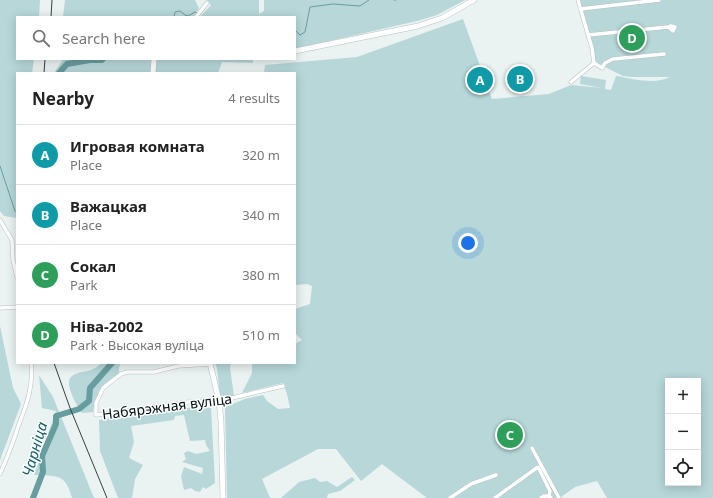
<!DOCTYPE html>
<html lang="en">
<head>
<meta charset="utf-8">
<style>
  :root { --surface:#fff; --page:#f6f6f6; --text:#222; --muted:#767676; --line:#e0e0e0; --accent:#0f766e }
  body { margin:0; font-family:"Noto Sans",sans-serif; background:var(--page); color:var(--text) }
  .controls { position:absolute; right:12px; bottom:12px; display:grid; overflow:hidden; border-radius:0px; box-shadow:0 2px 10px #0003 }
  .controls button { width:36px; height:36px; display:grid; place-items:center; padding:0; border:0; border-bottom:1px solid var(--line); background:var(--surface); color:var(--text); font:20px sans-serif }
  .you { position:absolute; left:468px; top:243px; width:14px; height:14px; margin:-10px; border:3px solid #fff; border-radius:50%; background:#1a73e8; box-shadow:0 0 0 6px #1a73e833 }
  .badge { display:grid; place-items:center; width:26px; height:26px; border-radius:50%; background:var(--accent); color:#fff; font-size:13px; font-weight:700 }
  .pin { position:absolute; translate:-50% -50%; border:2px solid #fff; box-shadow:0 1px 4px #0006 }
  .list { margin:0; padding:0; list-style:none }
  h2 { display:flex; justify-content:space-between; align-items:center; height:52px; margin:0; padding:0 16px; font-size:17px }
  h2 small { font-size:13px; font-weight:400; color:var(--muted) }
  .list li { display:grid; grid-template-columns:26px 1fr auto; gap:12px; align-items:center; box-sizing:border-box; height:60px; padding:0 16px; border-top:1px solid var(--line) }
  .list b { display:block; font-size:15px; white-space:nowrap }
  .list p { margin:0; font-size:13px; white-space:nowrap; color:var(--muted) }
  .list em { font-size:13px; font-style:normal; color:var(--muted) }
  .icon { flex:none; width:22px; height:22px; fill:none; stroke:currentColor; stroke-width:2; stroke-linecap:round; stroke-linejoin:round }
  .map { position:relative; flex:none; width:713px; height:498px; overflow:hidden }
  .search { position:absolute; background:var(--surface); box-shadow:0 2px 10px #0003; left:16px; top:16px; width:280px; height:44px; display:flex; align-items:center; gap:10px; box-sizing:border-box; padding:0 14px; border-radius:0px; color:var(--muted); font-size:15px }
  .panel { position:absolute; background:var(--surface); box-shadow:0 2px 10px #0003; left:16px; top:72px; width:280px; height:292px; border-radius:0px }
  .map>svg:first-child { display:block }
</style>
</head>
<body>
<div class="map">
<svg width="713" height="498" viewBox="0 0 713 498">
  <rect width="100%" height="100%" fill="#eaf2f2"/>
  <!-- green -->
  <path fill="#b7d7d9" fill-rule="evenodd" d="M 0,0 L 40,0 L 39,17 L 17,17 L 17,59 L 34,59 L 32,73 L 17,73 L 17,218 L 4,216 L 0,211 Z
    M 65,0 L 195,0 L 199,8 L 193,17 L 71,17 L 71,16 L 63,17 Z
    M 207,0 L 259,0 L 259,14 L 264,11 L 264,0 L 465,0 L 437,15 L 417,21 L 295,49 L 295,17 L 200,17 L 211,5 Z
    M 579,0 L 713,0 L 713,498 L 607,498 L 597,481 L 575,487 L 561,497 L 549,481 L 557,498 L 427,498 L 382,464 L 361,481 L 336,449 L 318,449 L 262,479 L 270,498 L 227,498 L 225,407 L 245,399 L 263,395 L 267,401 L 278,409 L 290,408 L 287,394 L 283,383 L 242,393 L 252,373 L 252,363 L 295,363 L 295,344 L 302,340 L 295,333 L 295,309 L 310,304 L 312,286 L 307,284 L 295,285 L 295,73 L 264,73 L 265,65 L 357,57 L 463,19 L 492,99 L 549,94 L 571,85 L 602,88 L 580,84 L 581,76 L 606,80 L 605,89 L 611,90 L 616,76 C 633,79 655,85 670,77 L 632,77 L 623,76 L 595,62 ZM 668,381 L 698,381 L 698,483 L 668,483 Z
    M 63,59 L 152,59 L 150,73 L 54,73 Z
    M 156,59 L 238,59 L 253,60 L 253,63 L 222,62 L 218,73 L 155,73 Z
    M 0,326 L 13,388 L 21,404 L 0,460 Z
    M 101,363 L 121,363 L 119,368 L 119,375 C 99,388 98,388 93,412 L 82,413 L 80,411 C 76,403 63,382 72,376 C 77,372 85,372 91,370 C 95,368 99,366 101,363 Z
    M 215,363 L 231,363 L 230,368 L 234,396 L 220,397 L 217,368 Z
    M 39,375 L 53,397 L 94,498 L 72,498 C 66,473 56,476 34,475 L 56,411 L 42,408 Z
    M 188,408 L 211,408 L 215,483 L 206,489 L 203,487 L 200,492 L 195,491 L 191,488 L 184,490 L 181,476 L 184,467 L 202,474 L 203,468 L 182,462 L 186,459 L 184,453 L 188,451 L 196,454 L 210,451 L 206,445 L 205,440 L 190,441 L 184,415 L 175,416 L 174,420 L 131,426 L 134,442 L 129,458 L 143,465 L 135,479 L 132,498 L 118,498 L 100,451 L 99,420 Z
    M 352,477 L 355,480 L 340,491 L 328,494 L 327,498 L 281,498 L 299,482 L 315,478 L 320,482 L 327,481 L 337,487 Z"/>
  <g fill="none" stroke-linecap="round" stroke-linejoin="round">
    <!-- stream -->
    <path stroke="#689da0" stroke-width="1" d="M 394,0 L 396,0
      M 174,17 L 175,12 L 180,11 L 185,15 L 188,16 L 195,12 L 197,13
      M 295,30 L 300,35 L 305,32 L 310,7 L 333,4 L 360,6 L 369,0
      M 0,166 L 15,211 L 17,212"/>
    <!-- river -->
    <path stroke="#689da0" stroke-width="6" d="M 59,73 L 67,64 L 90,60 L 102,60 L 103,59
      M 33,498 L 43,472 L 42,456 L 56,424 L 56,416 L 79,409 L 89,401 L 90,388 L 112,363"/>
    <defs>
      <path id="street" d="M 580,9 L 659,0
        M 196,17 L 207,3
        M 588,35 L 668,27 L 673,31 L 675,27 L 671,26 L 668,27
        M 594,63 L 602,68 L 605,63 L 613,59 L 664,54
        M 571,82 L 594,63 L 592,48 L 578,0
        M 0,220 L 12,240 L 13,260 L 17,277
        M 0,308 L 17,307
        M 211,364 L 178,366 L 154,372 L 127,372 L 121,374 L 103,388 L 96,403 L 96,415 L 188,402 L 219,401 L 283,386
        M 532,448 L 559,498
        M 0,474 C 7,458 13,443 18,427 C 26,406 34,386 31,363
        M 450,498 L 471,484 L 496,475
        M 495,498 L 538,467 L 550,491 L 549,496 L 551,498
        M 541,498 L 544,496 L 549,496"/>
      <path id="secondary" d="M 295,51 L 418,26 L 442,18 L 474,0
        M 153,73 L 154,59
        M 210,363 L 219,401 L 221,421 L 223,498"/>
    </defs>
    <!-- street casing -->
    <use href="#street" stroke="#b9c1c1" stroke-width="4.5"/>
    <!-- secondary casing -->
    <use href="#secondary" stroke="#b9c1c1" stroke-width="6"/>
    <!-- street -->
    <use href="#street" stroke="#fff" stroke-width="3.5"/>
    <!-- secondary -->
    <use href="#secondary" stroke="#fff" stroke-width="5"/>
    <!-- rail -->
    <path stroke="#3a3e3e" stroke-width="1" d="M 51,17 L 52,0
      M 44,73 L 45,59
      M 54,363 L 70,408 L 107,498"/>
  </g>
  <g text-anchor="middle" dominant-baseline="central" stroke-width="3" stroke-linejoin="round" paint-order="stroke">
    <!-- street labels -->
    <g font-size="14" fill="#0b0e0e" stroke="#faffff">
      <text transform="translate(167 406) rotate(-7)">Набярэжная вуліца</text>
    </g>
    <!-- water labels -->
    <g font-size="15" font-style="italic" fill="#176064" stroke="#faffff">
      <text transform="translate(34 449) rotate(-74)">Чарніца</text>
    </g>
  </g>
</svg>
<div class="controls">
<button>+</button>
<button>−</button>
<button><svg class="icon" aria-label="locate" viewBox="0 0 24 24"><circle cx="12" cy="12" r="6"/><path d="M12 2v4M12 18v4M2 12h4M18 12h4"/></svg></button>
</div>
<div class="you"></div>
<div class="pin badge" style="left:480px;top:80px;background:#0f9aa8">A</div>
<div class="pin badge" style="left:520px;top:79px;background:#0f9aa8">B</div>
<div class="pin badge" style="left:510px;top:435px;background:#2e9e5b">C</div>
<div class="pin badge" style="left:632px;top:38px;background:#2e9e5b">D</div>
<div class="search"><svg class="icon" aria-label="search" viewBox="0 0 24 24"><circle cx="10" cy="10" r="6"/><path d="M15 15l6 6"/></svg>Search here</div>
<section class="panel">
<h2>Nearby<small>4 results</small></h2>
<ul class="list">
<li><span class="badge" style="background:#0f9aa8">A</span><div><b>Игровая комната</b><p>Place</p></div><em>320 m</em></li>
<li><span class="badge" style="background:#0f9aa8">B</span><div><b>Важацкая</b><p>Place</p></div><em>340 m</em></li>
<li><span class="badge" style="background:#2e9e5b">C</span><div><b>Сокал</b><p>Park</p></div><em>380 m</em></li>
<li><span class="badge" style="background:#2e9e5b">D</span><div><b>Ніва-2002</b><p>Park · Высокая вуліца</p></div><em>510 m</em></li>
</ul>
</section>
</div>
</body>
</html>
